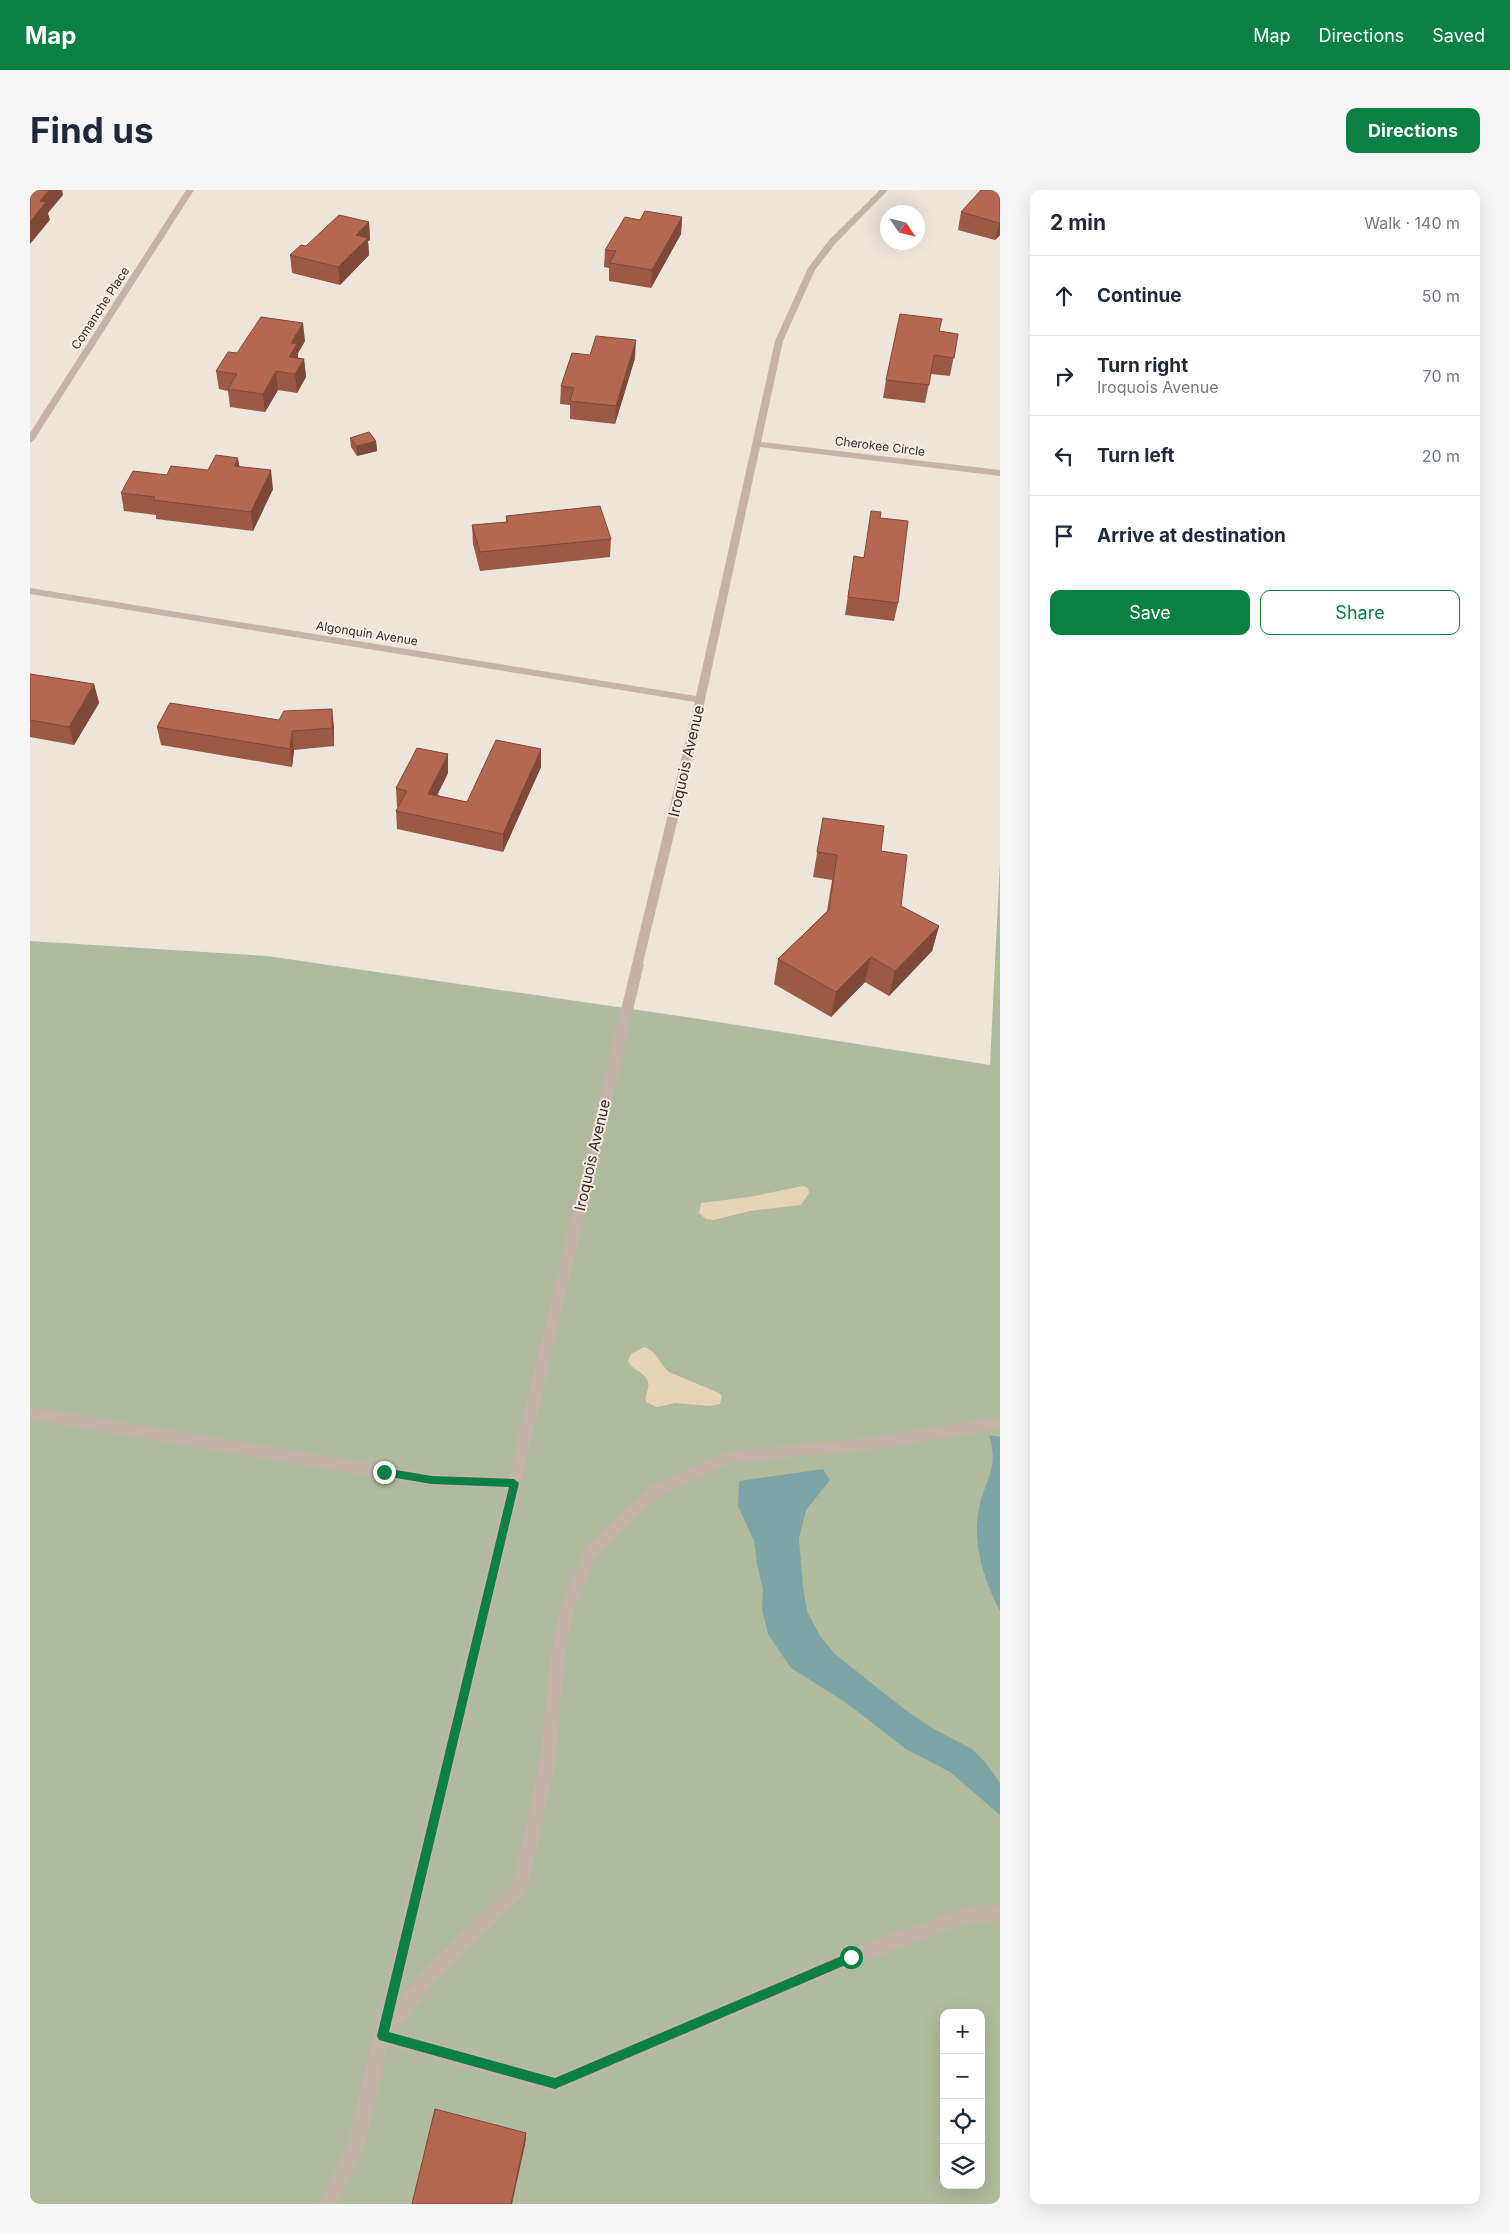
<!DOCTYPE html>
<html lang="en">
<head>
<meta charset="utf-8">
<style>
  :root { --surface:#fff; --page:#f6f6f7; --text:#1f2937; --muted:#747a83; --line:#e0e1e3; --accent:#0b8043 }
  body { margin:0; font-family:Inter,sans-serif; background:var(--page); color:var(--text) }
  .controls { position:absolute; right:15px; bottom:15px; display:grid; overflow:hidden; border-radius:10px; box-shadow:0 5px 20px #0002 }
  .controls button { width:45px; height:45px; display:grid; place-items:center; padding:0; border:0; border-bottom:1px solid var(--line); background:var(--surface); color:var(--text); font:25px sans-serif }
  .compass { position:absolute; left:850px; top:15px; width:45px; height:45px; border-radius:50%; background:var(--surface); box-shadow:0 5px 20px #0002; rotate:125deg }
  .stop { position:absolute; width:15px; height:15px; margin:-11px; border:4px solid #0b8043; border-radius:50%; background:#fff }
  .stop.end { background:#0b8043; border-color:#fff; box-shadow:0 1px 5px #0008 }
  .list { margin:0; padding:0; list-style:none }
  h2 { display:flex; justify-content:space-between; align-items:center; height:65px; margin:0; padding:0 20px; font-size:21px }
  h2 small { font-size:16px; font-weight:400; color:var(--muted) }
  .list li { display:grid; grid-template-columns:32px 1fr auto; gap:15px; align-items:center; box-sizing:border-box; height:80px; padding:0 20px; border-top:1px solid var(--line) }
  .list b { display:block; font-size:19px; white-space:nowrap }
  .list p { margin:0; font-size:16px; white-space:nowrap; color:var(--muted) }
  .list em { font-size:16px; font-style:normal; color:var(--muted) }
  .actions { display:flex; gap:10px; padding:15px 20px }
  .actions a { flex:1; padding:11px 0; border:1px solid var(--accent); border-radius:10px; text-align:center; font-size:18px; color:var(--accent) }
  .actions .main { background:var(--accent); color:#fff }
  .icon { flex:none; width:28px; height:28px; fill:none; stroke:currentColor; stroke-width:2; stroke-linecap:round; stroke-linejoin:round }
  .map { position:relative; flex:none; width:970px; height:2014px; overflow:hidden; border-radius:10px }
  header { display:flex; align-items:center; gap:30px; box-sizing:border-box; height:70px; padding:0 25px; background:var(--accent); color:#fff }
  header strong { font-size:24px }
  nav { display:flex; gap:28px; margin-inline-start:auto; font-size:18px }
  .intro { display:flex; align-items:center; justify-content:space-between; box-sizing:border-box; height:120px; padding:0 30px }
  h1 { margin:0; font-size:35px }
  .button { padding:12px 22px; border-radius:10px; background:var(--accent); color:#fff; font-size:18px; font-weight:700 }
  main { display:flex; gap:30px; padding:0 30px }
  aside { flex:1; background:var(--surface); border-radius:10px; box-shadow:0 5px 20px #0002 }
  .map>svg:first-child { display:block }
</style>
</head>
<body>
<header>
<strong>Map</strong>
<nav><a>Map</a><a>Directions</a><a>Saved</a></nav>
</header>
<div class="intro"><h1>Find us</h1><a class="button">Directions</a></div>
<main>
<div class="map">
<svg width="970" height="2014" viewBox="0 0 970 2014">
  <rect width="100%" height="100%" fill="#ede4da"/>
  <!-- green -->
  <path fill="#b0ba9c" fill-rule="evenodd" d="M 970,671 L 970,2014 L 0,2014 L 0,751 L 237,766 L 656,827 L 960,875 ZM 914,1823 L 951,1823 L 951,1995 L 914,1995 Z"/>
  <!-- sand -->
  <path fill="#e5d4b5" d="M 773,996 L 778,998 L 779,1003 L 771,1015 L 720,1021 L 684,1030 L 676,1029 L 669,1023 L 671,1013 L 719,1007 Z
    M 614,1157 C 626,1160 630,1174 639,1182 L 689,1203 L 692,1206 L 690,1214 L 680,1216 L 645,1213 L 627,1217 L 616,1212 C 614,1204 620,1199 618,1192 C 615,1181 602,1181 598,1171 L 601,1164 Z"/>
  <!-- water -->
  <path fill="#7da5a6" d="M 959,1245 L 970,1247 L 970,1421 C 955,1392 943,1357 948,1324 C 953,1291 970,1280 959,1245 Z
    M 793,1279 L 800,1290 L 776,1320 L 769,1348 L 773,1398 L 777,1421 L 790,1446 L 805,1464 L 874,1519 L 902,1538 L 942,1559 L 955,1572 L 970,1593 L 970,1625 L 920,1582 L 876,1559 L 815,1512 L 761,1478 L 738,1444 L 732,1420 L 733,1399 L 727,1374 L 724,1351 L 708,1316 L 709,1291 Z"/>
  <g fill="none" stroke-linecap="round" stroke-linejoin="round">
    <!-- service -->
    <path fill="#c4b4a8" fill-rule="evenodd" d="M 608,770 L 614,774 L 368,1813 L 389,1785 L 484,1692 L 510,1572 L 520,1471 L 530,1420 L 556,1357 L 622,1296 L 699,1261 L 838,1248 L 970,1227 L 970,1239 L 838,1260 L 700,1273 L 632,1304 L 566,1366 L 544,1420 L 534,1471 L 526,1572 L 497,1702 L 401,1797 L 367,1842 L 525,1886 L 821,1759 L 941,1716 L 970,1715 L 970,1731 L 941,1732 L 822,1775 L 525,1902 L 358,1856 L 334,1959 L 307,2014 L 289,2014 L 317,1957 L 476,1299 L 402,1296 L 0,1229 L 0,1217 L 402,1284 L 479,1287 L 602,774 Z"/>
    <!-- minor -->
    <path fill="#c4b4a8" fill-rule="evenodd" d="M 156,0 L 164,0 L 4,250 L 0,253 L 0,243 Z
      M 850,0 L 858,0 L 805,54 L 785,80 L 753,151 L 731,252 L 970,280 L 970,286 L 730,257 L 660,579 L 612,777 L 608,778 L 602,774 L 665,512 L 0,404 L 0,398 L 666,506 L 745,151 L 778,78 L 799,50 Z"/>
  </g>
  <!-- wall -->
  <path fill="#9c5946" d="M 970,0 L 970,45 L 965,50 L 928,40 L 931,22 Z
    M 652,27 L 651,44 L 621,98 L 579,91 L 579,78 L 574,77 L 575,60 L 610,30 Z
    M 339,32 L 340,50 L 338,51 L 339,65 L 310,95 L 262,83 L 260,65 L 276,56 Z
    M 909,141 L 928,144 L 920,186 L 901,184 L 895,213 L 853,208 L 856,190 Z
    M 275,151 L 268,163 L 268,168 L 274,169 L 276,187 L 267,203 L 248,200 L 235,222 L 200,217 L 198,201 L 189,199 L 186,181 L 207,163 Z
    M 560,165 L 605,168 L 585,234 L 540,229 L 540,215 L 530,214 L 531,196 Z
    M 320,248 L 346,251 L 347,261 L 327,266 L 321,257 Z
    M 209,276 L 243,299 L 223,341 L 126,329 L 126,325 L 94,321 L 91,303 L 137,285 Z
    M 476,326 L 581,349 L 580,367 L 450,381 L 443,354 L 442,335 L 476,332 Z
    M 850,328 L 868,413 L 864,431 L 815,425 L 824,366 L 833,368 Z
    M 0,484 L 64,494 L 69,513 L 44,555 L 0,547 Z
    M 249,530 L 304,537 L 304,556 L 264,560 L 262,577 L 131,555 L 127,537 Z
    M 511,577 L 473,662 L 367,639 L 366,621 L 368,617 L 367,617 L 366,598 L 418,583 L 407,605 L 437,612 Z
    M 793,628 L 851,661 L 871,716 L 909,736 L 902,761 L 859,806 L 835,792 L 801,827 L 744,794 L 748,769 L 797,721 L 802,690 L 783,687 Z"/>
  <!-- shaded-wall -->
  <path fill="#7f4939" d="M 19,0 L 32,0 L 33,5 L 18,23 L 20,30 L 0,54 L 0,32 L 10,11 Z
    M 652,27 L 651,44 L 621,98 L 622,80 Z
    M 339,32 L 340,50 L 338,51 L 339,65 L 310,95 L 308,77 L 326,45 Z
    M 970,32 L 970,45 L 965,50 L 969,33 Z
    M 273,133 L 275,151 L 268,163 L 268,172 L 259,167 L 261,153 Z
    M 606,150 L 605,168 L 585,234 L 586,216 Z
    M 274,169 L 276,187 L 267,203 L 265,184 Z
    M 246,181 L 248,200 L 235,222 L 233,204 Z
    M 346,251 L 347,261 L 327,266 L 327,256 Z
    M 208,268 L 211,286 L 204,276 Z
    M 241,280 L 243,299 L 223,341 L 221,322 Z
    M 64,494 L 69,513 L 44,555 L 39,537 Z
    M 302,519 L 304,537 L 304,556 L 302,538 Z
    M 262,541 L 264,560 L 262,577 L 260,559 Z
    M 511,559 L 511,577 L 473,662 L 473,644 Z
    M 418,564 L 418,583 L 399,622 L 398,604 Z
    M 909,736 L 902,761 L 859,806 L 865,781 Z
    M 841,767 L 835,792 L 801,827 L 806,802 Z
    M 496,1943 L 496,1950 L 482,2014 L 481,2014 Z"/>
  <!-- building -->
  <path fill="#b56851" stroke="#7f4939" d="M 0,0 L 19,0 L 10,11 L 16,12 L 0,32 Z
    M 951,0 L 970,0 L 970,32 L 969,33 L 931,22 Z
    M 615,21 L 652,27 L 622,80 L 580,73 L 586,61 L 575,60 L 595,27 L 610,30 Z
    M 309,25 L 339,32 L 326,45 L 338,48 L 308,77 L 260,65 L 271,55 L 276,56 Z
    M 870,124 L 912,129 L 909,141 L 928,144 L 924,168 L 904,165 L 899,195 L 856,190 Z
    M 231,127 L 273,133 L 261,153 L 267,154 L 259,167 L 274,169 L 265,184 L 246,181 L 233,204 L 198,199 L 207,184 L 186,181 L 198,162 L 207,163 Z
    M 566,146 L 606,150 L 586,216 L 540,211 L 544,198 L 531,196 L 542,163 L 560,165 Z
    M 339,242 L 346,251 L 327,256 L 320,248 Z
    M 186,265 L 208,268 L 204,276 L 241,280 L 221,322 L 123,310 L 125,307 L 91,303 L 103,281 L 137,285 L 141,276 L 178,280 Z
    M 570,316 L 581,349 L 450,362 L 442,335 L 478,332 L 476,326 Z
    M 841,321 L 851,322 L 850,328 L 878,331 L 868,413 L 818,407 L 824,366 L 834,368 Z
    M 0,484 L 64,494 L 39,537 L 0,530 Z
    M 140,513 L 249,530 L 254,521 L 302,519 L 302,538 L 262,541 L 260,559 L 127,537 Z
    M 466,550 L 511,559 L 473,644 L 366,621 L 377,601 L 366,598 L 387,558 L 418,564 L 398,604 L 437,612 Z
    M 793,628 L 854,636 L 851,661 L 877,665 L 871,716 L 909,736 L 865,781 L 841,767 L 806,802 L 748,769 L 799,720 L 807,665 L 787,662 Z
    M 405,1919 L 496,1943 L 481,2014 L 382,2014 Z"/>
  <!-- route -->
  <path fill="#0b8043" d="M 354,1278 L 402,1286 L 484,1289 L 489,1293 L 359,1842 L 525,1888 L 821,1762 L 825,1764 L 825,1771 L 525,1899 L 349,1850 L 347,1846 L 479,1297 L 402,1294 L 354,1286 L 349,1282 Z"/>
  <g text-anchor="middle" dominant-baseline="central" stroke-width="4" stroke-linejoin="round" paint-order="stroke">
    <!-- far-street labels -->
    <g font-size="12" fill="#322a27" stroke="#f6eee6">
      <text transform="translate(70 118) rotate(-57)">Comanche Place</text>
      <text transform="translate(850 256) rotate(7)">Cherokee Circle</text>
      <text transform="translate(337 443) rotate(9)">Algonquin Avenue</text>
    </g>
    <!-- street labels -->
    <g font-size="15" fill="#322a27" stroke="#f6eee6">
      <text transform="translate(656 571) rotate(-77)">Iroquois Avenue</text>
      <text transform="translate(562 965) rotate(-77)">Iroquois Avenue</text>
    </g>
  </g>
</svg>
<div class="controls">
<button>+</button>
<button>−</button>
<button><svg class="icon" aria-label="locate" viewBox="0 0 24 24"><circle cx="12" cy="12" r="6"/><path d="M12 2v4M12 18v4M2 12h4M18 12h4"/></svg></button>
<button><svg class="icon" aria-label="layers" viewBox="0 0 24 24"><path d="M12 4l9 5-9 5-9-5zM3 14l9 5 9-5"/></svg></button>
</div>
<svg class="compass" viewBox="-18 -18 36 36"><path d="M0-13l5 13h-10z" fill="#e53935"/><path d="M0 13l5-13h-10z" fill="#747a83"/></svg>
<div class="stop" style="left:821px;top:1767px"></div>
<div class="stop end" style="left:354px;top:1282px"></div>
</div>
<aside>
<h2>2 min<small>Walk · 140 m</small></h2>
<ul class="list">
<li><svg class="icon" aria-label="ahead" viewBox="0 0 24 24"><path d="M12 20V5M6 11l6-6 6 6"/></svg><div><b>Continue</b></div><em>50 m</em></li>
<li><svg class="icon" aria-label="right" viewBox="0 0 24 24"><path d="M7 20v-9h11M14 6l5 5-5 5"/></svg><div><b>Turn right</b><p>Iroquois Avenue</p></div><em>70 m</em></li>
<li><svg class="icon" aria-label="left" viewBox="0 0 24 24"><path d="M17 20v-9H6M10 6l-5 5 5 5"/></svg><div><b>Turn left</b></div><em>20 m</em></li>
<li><svg class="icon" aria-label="arrive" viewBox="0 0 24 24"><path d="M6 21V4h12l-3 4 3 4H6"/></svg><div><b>Arrive at destination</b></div></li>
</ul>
<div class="actions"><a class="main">Save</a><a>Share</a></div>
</aside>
</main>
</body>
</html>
